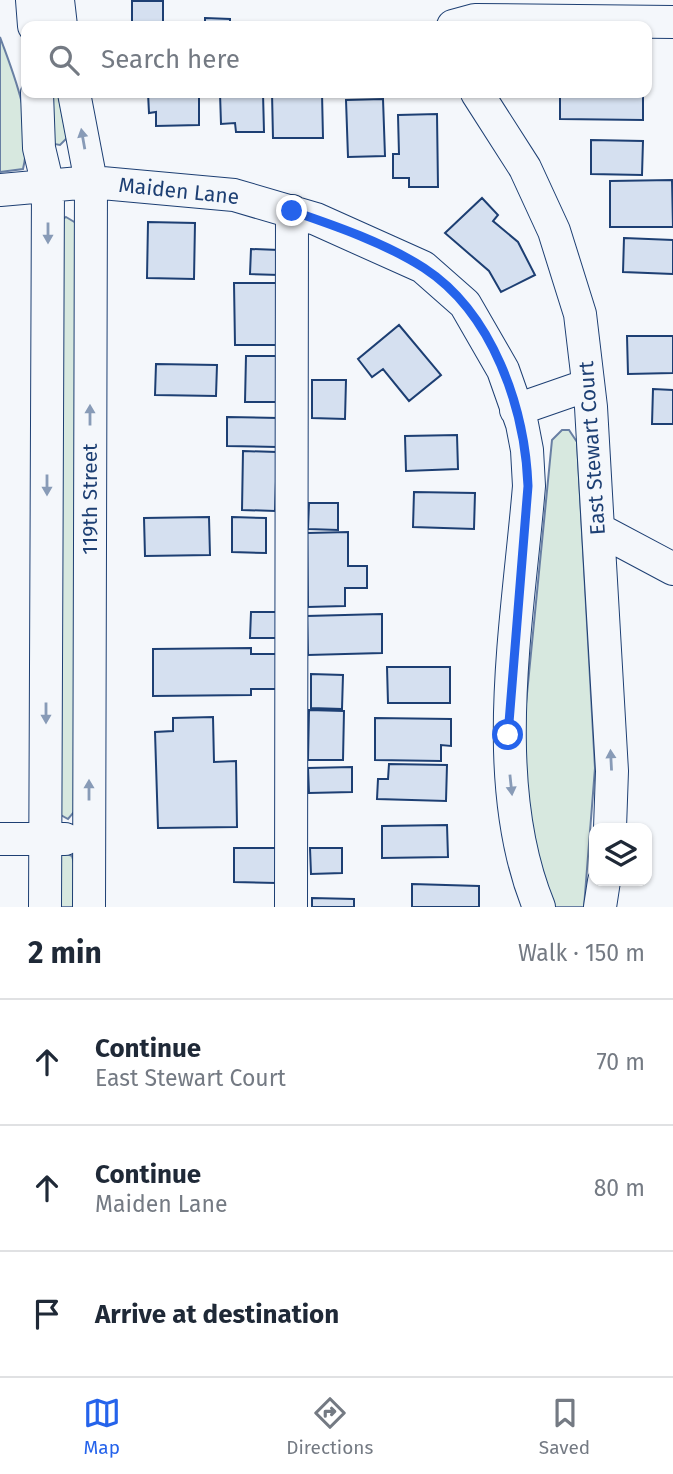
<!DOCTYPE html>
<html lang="en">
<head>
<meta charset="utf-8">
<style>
  :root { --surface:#fff; --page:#f6f6f7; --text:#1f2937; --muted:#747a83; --line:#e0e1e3; --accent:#2563eb }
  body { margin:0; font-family:"Fira Sans",sans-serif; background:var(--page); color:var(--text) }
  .controls { position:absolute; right:21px; bottom:21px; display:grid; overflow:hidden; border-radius:14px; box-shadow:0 2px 5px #0004 }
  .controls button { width:63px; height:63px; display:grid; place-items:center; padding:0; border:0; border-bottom:2px solid var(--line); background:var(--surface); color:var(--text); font:35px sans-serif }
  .stop { position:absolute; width:21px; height:21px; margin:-16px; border:5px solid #2563eb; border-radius:50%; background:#fff }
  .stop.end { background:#2563eb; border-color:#fff; box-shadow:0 2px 7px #0008 }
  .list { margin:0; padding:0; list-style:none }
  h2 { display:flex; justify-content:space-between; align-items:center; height:91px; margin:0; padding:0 28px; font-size:30px }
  h2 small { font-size:23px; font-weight:400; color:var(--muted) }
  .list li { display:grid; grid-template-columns:46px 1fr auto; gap:21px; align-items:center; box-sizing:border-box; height:126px; padding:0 28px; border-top:2px solid var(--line) }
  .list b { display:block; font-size:26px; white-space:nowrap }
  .list p { margin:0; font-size:23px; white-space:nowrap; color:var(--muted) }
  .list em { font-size:23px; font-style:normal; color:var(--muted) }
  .icon { flex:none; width:38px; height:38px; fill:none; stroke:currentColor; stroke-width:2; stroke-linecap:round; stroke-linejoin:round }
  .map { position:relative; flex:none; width:673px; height:907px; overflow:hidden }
  .search { position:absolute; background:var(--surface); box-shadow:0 2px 5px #0004; left:21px; right:21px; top:21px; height:77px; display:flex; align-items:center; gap:18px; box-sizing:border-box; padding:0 24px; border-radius:14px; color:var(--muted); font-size:26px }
  .sheet { height:469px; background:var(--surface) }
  nav { display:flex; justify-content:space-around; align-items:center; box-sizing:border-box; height:98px; border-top:2px solid var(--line); background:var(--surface); font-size:19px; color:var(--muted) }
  nav a { display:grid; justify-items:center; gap:4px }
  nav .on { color:var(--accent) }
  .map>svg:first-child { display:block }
</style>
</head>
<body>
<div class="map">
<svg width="673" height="907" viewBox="0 0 673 907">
  <rect width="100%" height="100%" fill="#f4f7fb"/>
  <!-- green -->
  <path fill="#d7e8df" stroke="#687fa3" stroke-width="2" d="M 0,37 C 16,81 34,122 23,169 L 0,172 Z
    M 49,93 L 58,93 L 67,138 L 60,145 L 54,144 Z
    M 66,217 L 76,223 L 74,812 L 68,819 L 59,814 L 60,221 Z
    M 562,430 L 569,430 L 577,442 L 595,768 L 584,907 L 554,907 L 538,864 L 528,815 L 524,765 L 525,714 L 552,440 Z
    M 65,853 L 72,856 L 74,863 L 74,907 L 56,907 L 60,855 Z"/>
  <!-- building -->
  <path fill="#d5e0f0" stroke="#1d3f73" stroke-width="2" d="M 132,1 L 163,1 L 163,26 L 132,26 Z
    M 205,18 L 230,19 L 230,26 L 205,26 Z
    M 301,22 L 330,22 L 330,26 L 301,26 Z
    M 335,22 L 364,22 L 364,26 L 335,26 Z
    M 148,93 L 199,93 L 199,125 L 156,126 L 156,112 L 149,113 Z
    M 220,93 L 263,93 L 264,132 L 236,132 L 235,123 L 221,124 Z
    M 272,93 L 322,93 L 323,138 L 273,138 Z
    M 560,93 L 589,93 L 589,97 L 608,97 L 608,93 L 643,93 L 643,120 L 560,119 Z
    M 383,99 L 385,156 L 348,157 L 346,100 Z
    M 437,114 L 438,187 L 409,187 L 409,178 L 393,178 L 393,154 L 399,154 L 398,115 Z
    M 591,140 L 643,141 L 642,175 L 591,174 Z
    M 672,180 L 673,227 L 610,227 L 610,181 Z
    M 482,198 L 498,215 L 493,221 L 518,242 L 535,275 L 501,292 L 489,271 L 445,233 Z
    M 148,222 L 195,223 L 194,279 L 147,278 Z
    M 624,238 L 673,240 L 673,274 L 623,272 Z
    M 251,249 L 279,250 L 279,275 L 250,274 Z
    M 234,283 L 278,283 L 279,345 L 235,345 Z
    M 399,325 L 441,375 L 409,401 L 383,369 L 372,377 L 358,359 Z
    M 627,336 L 673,336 L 673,373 L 628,374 Z
    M 246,356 L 279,356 L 278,402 L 245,402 Z
    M 156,364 L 217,365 L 216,396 L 155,395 Z
    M 312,380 L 346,380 L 345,419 L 312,418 Z
    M 653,389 L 673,390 L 673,424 L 652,424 Z
    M 227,417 L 278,418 L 277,447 L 227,446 Z
    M 457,435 L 458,469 L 406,471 L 405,436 Z
    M 243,451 L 277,452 L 275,511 L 242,510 Z
    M 414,492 L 475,493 L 474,529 L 413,527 Z
    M 309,503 L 338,503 L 338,530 L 308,529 Z
    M 209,517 L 210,555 L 145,556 L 144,518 Z
    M 232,517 L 266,518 L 266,553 L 232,552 Z
    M 348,532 L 348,566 L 367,566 L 367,588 L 345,588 L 345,606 L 308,607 L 307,533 Z
    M 251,612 L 276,612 L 276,638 L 250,638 Z
    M 382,614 L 382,653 L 308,655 L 307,616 Z
    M 251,648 L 251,654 L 279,654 L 279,689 L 251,689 L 251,695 L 153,696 L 153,649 Z
    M 387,667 L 450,667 L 450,703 L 388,703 Z
    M 311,674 L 343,675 L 342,709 L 311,708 Z
    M 309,710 L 344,711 L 343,760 L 308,760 Z
    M 213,717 L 214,762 L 236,761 L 237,827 L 158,828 L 155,732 L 173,731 L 173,718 Z
    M 375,718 L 451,719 L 451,746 L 441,745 L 441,761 L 375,760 Z
    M 389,764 L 447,765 L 446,801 L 377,799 L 378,779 L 388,779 Z
    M 352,767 L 352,792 L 309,793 L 308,768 Z
    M 447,825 L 448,857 L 382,858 L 382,826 Z
    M 234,848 L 276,848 L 276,883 L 234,882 Z
    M 310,848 L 342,848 L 342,873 L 311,874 Z
    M 412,884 L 479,886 L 479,907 L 412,907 Z
    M 312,898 L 354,899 L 354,907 L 312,907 Z"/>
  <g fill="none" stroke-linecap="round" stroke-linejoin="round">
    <defs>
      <path id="minor" d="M 32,0 L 34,26
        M 58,0 L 61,26
        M 453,26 L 475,20 L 673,22
        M 37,93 L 39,148 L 48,186 L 45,907
        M 74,93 L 91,182 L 89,907
        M 477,93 L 525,168 L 554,231 L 580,314 L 591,407 L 598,529 L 612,771 L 610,828
        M 0,190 L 91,182 L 234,195 L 316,219 L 423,267 L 465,304 L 503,370 L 522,424 L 527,450 L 529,486 C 518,620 487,781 539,907
        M 516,410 L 588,385
        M 598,529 L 673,569
        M 0,839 L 65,839
        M 291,907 L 292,211
        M 600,907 L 604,881"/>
    </defs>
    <!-- minor casing -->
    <use href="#minor" stroke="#1d3f73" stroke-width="34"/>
    <!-- minor -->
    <use href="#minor" stroke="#f4f7fb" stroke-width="32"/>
  </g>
  <!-- one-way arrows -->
  <defs><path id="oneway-solid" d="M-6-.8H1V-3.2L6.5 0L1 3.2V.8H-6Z" transform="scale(1.75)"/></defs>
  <g fill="#889bb7">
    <use href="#oneway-solid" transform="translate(83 139) rotate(-100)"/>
    <use href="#oneway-solid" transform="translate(48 233) rotate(90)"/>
    <use href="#oneway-solid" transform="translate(90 415) rotate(-90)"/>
    <use href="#oneway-solid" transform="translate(47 485) rotate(90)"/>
    <use href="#oneway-solid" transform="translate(46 713) rotate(90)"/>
    <use href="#oneway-solid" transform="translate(611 760) rotate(-93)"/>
    <use href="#oneway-solid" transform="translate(511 785) rotate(84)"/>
    <use href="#oneway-solid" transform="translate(89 790) rotate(-90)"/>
  </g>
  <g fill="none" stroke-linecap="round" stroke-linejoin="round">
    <!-- route -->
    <path stroke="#2563eb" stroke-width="9" d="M 292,211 C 336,226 385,243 424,268 C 493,313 525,408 528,486 L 508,735"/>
  </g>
  <g text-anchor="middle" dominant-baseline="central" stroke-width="5" stroke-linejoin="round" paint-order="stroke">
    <!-- street labels -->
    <g font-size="21" fill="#1d3f73" stroke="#f4f7fb">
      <text transform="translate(179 191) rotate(6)">Maiden Lane</text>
      <text transform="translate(592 448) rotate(-94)">East Stewart Court</text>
      <text transform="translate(90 499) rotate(-90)">119th Street</text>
    </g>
  </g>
</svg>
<div class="controls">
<button><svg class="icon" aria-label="layers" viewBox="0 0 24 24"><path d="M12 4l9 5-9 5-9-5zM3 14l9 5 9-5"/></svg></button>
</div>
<div class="stop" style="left:508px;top:735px"></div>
<div class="stop end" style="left:292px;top:211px"></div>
<div class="search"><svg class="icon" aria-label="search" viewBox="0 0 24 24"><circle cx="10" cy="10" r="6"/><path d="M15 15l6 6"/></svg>Search here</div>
</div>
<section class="sheet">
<h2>2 min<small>Walk · 150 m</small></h2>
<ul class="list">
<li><svg class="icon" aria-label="ahead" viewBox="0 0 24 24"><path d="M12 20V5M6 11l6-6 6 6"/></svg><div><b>Continue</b><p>East Stewart Court</p></div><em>70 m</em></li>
<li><svg class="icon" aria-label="ahead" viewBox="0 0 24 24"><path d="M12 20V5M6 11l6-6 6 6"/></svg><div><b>Continue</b><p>Maiden Lane</p></div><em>80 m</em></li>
<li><svg class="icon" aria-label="arrive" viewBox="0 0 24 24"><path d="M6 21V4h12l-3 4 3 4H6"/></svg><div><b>Arrive at destination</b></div></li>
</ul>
</section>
<nav>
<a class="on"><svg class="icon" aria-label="map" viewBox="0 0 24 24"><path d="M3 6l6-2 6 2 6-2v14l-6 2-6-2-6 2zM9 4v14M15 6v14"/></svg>Map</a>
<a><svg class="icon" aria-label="directions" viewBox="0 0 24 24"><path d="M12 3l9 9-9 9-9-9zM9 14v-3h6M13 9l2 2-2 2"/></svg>Directions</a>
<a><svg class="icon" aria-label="saved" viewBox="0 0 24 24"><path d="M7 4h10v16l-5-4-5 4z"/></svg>Saved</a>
</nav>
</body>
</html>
